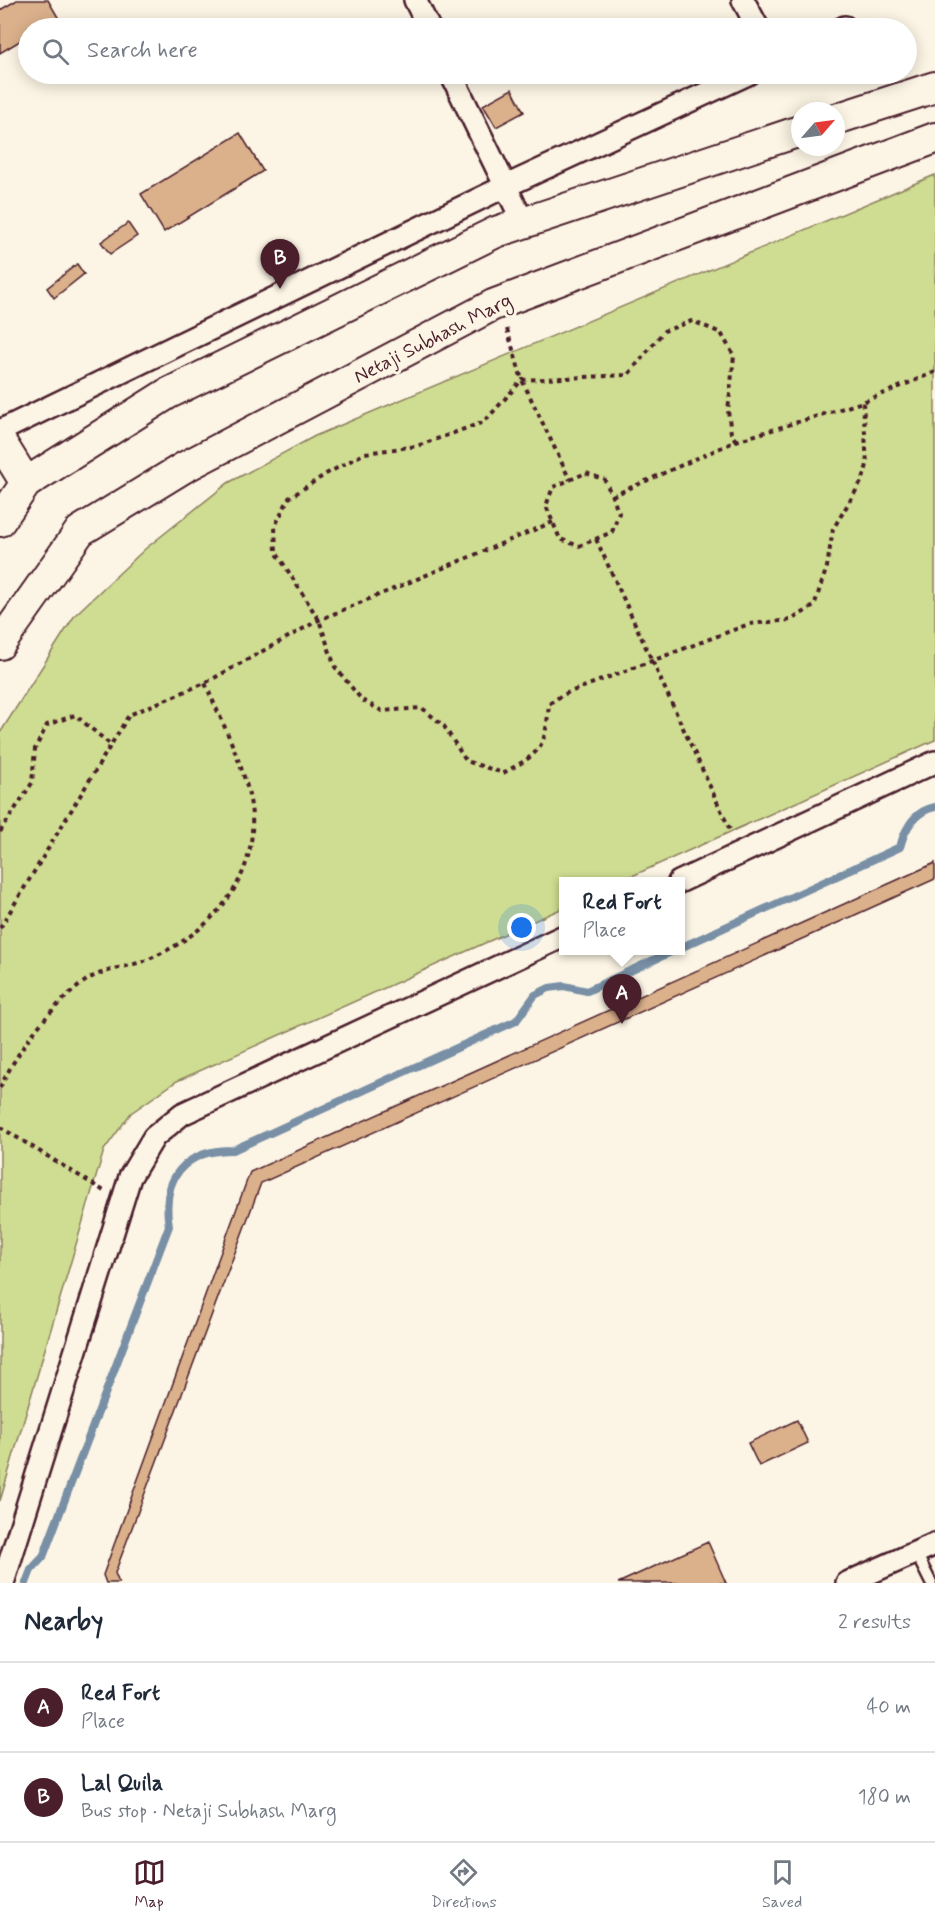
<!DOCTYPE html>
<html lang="en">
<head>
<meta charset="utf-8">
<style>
  :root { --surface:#fff; --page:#f6f6f7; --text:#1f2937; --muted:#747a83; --line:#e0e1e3; --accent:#4a1f2b }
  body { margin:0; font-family:Mynerve,sans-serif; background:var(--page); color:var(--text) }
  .compass { position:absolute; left:791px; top:102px; width:54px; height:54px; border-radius:50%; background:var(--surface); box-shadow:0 3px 15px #0003; rotate:62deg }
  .you { position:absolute; left:522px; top:928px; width:21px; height:21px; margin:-15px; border:4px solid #fff; border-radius:50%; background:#1a73e8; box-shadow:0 0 0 9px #1a73e833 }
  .badge { display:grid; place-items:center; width:39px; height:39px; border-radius:50%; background:var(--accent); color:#fff; font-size:20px; font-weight:700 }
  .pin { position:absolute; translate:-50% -50px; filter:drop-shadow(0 2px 3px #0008) }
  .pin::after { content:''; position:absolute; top:32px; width:21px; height:18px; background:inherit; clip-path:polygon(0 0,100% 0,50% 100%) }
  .popup { position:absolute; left:559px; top:877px; width:126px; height:78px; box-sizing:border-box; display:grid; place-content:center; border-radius:0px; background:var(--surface); filter:drop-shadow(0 2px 4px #0005); font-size:20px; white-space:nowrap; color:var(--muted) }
  .popup b { font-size:22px; color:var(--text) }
  .popup::after { content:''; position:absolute; left:50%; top:100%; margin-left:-12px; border:12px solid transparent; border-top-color:var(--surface) }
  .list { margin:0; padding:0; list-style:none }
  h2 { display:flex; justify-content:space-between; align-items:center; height:78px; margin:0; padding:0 24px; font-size:26px }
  h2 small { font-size:20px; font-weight:400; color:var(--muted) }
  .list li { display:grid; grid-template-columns:39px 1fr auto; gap:18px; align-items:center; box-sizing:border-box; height:90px; padding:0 24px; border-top:2px solid var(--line) }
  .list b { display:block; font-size:22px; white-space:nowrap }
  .list p { margin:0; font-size:20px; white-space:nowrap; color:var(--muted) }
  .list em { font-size:20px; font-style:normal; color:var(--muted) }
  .icon { flex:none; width:33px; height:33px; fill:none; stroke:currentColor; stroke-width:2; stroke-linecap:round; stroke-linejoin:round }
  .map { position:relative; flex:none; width:935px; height:1583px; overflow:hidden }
  .search { position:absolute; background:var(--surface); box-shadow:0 3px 15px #0003; left:18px; right:18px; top:18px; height:66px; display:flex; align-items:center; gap:15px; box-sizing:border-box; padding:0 21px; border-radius:33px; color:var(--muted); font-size:22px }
  .sheet { height:258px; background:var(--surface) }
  nav { display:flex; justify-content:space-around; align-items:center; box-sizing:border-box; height:84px; border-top:2px solid var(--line); background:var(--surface); font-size:16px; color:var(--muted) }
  nav a { display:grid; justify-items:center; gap:3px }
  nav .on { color:var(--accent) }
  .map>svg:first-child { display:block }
</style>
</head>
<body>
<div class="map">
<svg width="935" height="1583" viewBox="0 0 935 1583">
  <rect width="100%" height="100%" fill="#fcf5e5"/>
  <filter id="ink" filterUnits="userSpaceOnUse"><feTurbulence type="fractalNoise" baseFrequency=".0167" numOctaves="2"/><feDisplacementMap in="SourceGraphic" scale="12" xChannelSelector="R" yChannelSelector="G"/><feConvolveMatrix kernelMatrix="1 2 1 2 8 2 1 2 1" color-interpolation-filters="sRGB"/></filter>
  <g filter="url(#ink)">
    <!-- green -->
    <path fill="#cedd91" stroke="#8c7e5e" stroke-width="1.5" d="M 935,175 L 935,740 L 621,881 L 564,882 L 563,908 L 177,1081 L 131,1113 L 104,1150 L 0,1501 L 0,733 L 75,615 L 145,549 L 228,483 L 315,436 Z"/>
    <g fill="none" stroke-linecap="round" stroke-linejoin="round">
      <!-- stream -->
      <path stroke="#788fa6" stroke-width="8" d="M 680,948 L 900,847 C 905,828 915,811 935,807
        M 26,1583 L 31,1570 L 43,1557 L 169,1226 C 161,1178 184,1150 233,1150 L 516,1021 L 535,995 L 549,988 L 564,986 L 587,991 L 675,950"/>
    </g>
    <!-- building -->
    <path fill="#dbb18c" stroke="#4a1f2b" stroke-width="1.5" d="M 17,0 L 48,0 L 59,19 L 42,28 L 28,28 L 28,36 L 0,53 L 0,10 Z
      M 512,89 L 524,112 L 496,127 L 483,105 Z
      M 240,133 L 263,171 L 164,232 L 141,194 Z
      M 128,223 L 137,236 L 110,254 L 101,242 Z
      M 77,264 L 84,274 L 54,298 L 47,288 Z
      M 935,863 L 935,879 L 261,1183 L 115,1573 L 119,1583 L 106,1583 L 103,1575 L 250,1172 Z
      M 797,1420 L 808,1443 L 759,1466 L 748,1443 Z
      M 708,1542 L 726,1583 L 618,1583 Z"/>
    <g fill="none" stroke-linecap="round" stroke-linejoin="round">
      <defs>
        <path id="lane" d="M 916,1553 L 931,1583"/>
        <path id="street" d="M 415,0 L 429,28
          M 743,0 L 758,28
          M 843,28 L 845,27
          M 451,74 L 523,222
          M 0,431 L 506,186 L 748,74
          M 679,882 L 935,762
          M 3,1583 L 130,1177 L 154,1137 L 182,1114 L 564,936
          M 847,1583 L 935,1544"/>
        <path id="secondary" d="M 836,119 L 935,87
          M 0,441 L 26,483
          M 0,521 L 26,483 L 167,394 L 496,232 L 800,131
          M 0,644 L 80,531 L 183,468 L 493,305 L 935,138"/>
      </defs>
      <!-- lane casing -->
      <use href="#lane" stroke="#4a1f2b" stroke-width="15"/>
      <!-- street casing -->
      <use href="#street" stroke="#4a1f2b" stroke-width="26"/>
      <!-- secondary casing -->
      <use href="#secondary" stroke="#4a1f2b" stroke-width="34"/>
      <!-- path -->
      <path stroke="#4a1f2b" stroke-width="4" stroke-dasharray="4.5 4.5" stroke-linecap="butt" d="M 507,329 L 522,380 L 570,480
        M 736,441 L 731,433 L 728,411 L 734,356 L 721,333 L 692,321 L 664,331 L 628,375 L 522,380 L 484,422 L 417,446 L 365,453 L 326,474 L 289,498 L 275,526 L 276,552 L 319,620 L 335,667 L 362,700 L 382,711 L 422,708 L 444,726 L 466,761 L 503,773 C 542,752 545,749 549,704 L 562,695 L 749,624 L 791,620 L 814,606 L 827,567 L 833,529 L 863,479 L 867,465 L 863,402
        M 586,473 L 605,480 L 619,513 L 612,532 L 579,546 L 560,539 L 546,506 L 553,487 Z
        M 612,496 L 736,441 L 863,402 L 935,372
        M 596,539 L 731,832
        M 0,832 L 32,783 L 35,749 L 47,725 L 75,715 L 111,745
        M 0,928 L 129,715 L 205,683 L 319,620 L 553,522
        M 0,1088 C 18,1049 49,1008 84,982 C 99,970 125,968 144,961 C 220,931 272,864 245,780 C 235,747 219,715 205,683
        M 0,1127 L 104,1191"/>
      <!-- lane -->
      <use href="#lane" stroke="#fcf5e5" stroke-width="10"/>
      <!-- street -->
      <use href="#street" stroke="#fcf5e5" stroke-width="21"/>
      <!-- secondary -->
      <use href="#secondary" stroke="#fcf5e5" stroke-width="30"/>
    </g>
  </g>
  <g text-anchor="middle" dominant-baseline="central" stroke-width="6" stroke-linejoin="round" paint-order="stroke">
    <!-- street labels -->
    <g font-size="20" fill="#4a1f2b" stroke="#fcf5e5">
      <text transform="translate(433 339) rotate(-27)">Netaji Subhash Marg</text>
    </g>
  </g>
</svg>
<svg class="compass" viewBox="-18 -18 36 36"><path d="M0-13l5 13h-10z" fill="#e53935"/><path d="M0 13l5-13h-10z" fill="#747a83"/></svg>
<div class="you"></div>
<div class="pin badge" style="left:622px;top:1024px">A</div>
<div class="popup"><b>Red Fort</b>Place</div>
<div class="pin badge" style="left:280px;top:289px">B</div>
<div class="search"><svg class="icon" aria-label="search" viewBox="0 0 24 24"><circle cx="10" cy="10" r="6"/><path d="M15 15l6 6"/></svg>Search here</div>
</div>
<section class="sheet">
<h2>Nearby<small>2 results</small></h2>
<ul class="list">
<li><span class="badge">A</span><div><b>Red Fort</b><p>Place</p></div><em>40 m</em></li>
<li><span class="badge">B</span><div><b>Lal Quila</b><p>Bus stop · Netaji Subhash Marg</p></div><em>180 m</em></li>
</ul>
</section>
<nav>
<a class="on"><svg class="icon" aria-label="map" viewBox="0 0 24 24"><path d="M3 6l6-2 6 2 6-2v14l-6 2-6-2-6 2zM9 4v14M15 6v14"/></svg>Map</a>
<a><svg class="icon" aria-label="directions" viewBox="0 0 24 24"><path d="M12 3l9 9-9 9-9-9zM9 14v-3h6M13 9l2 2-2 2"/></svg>Directions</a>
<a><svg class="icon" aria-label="saved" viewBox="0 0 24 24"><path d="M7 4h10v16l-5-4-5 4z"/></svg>Saved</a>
</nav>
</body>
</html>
